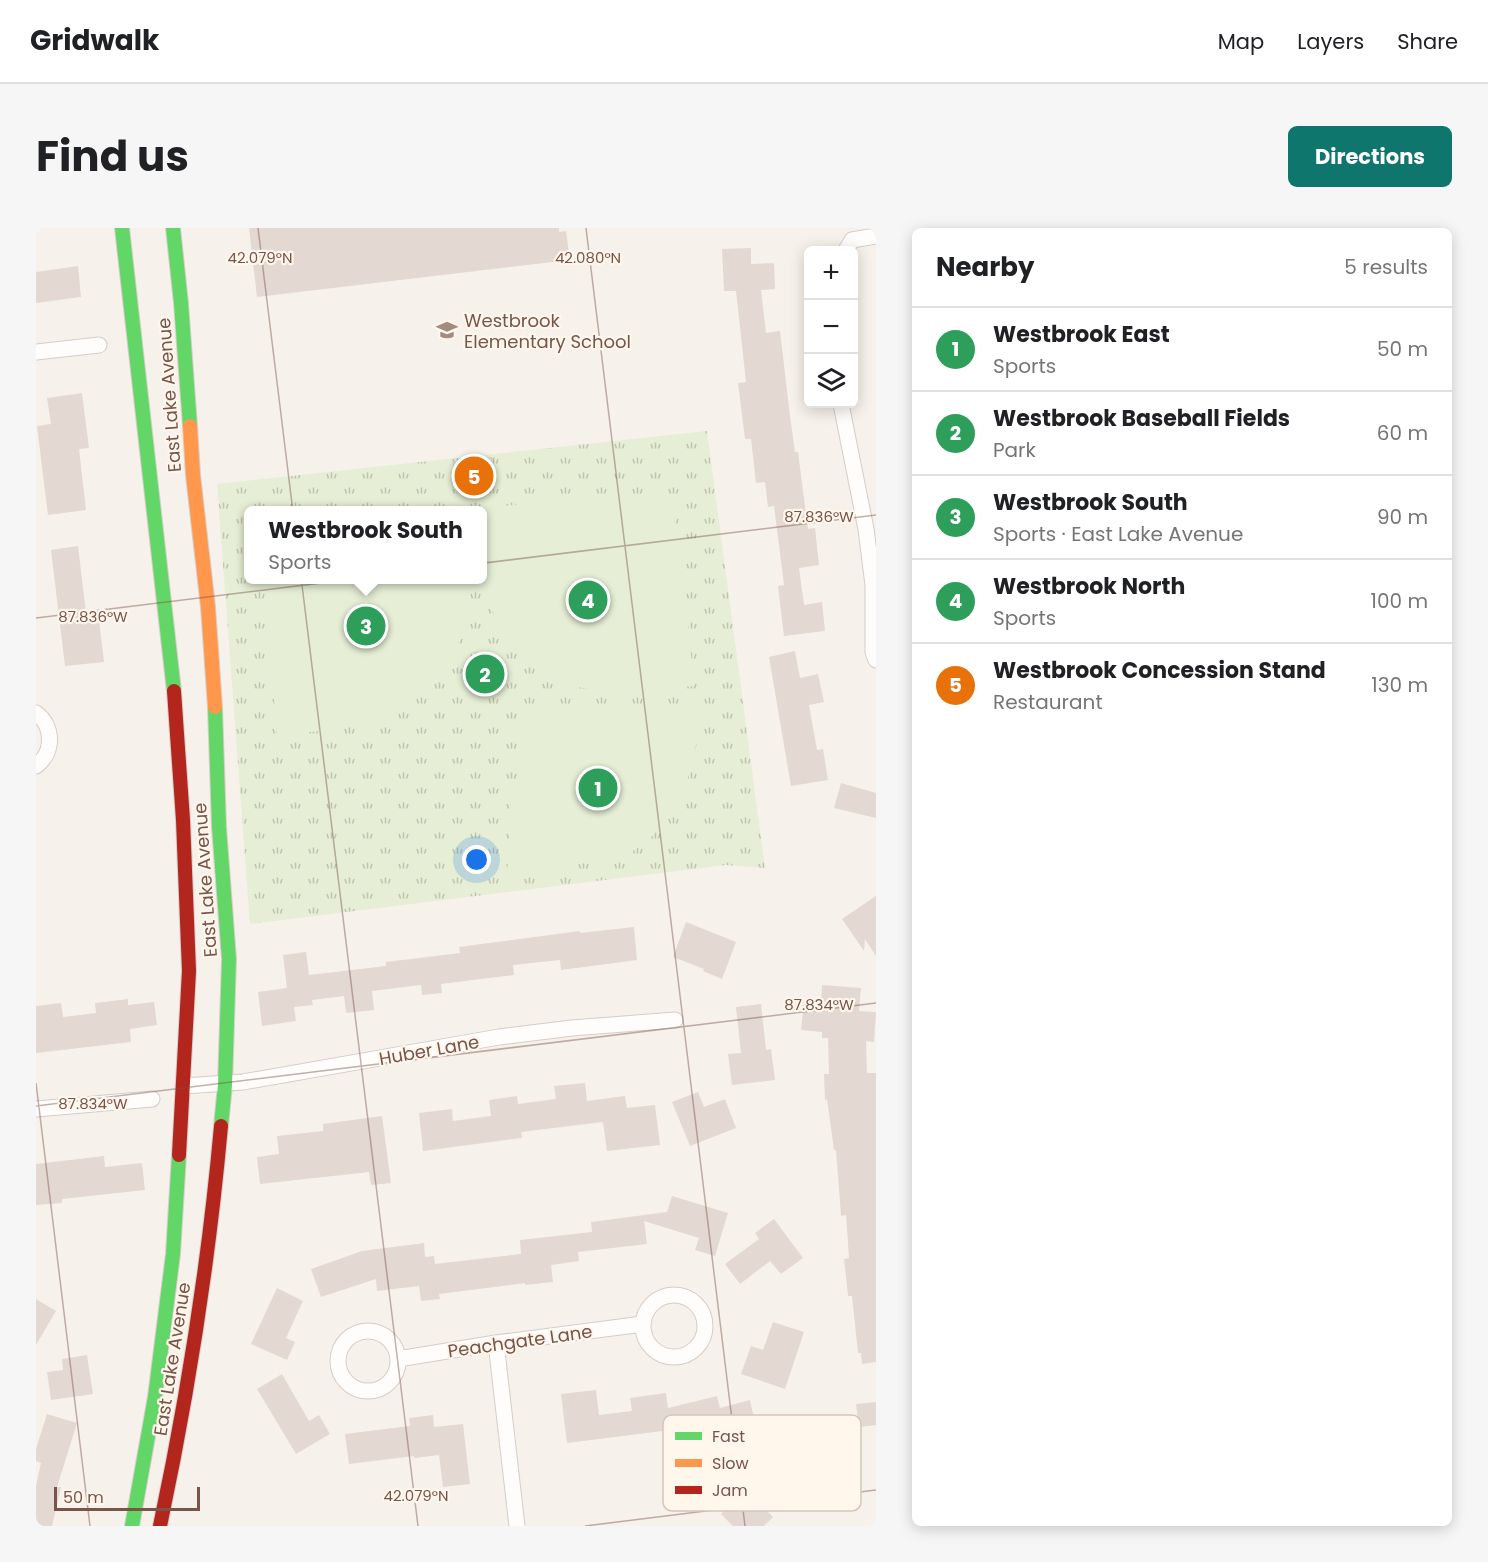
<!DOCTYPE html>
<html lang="en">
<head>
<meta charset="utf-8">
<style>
  :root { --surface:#fff; --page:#f6f6f6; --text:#202124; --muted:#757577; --line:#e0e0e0; --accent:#0f766e }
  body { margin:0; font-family:Poppins,sans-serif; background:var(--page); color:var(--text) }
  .controls { position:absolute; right:18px; top:18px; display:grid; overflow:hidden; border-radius:9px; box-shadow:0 3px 15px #0003 }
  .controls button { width:54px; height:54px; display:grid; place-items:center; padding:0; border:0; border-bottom:2px solid var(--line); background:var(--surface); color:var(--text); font:30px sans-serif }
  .scale { position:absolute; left:18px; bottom:15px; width:146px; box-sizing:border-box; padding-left:6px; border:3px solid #785449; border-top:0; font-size:16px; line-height:21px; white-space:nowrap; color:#785449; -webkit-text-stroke:4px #fff6ec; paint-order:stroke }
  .you { position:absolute; left:441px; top:632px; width:21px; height:21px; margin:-15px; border:4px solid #fff; border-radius:50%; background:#1a73e8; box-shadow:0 0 0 9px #1a73e833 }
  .badge { display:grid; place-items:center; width:39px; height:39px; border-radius:50%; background:var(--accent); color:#fff; font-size:20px; font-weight:700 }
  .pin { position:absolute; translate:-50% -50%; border:3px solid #fff; box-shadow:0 2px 6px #0006 }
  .popup { position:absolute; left:208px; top:278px; width:243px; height:78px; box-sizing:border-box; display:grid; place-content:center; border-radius:9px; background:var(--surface); filter:drop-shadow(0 2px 4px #0005); font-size:20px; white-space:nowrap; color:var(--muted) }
  .popup b { font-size:22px; color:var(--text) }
  .popup::after { content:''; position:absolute; left:50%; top:100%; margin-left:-12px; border:12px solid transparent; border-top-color:var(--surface) }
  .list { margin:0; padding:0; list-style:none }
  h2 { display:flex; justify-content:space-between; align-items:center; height:78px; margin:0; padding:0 24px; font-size:26px }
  h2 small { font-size:20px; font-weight:400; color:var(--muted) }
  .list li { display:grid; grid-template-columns:39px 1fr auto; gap:18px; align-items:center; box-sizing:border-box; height:84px; padding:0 24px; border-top:2px solid var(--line) }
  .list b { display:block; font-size:22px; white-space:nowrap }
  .list p { margin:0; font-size:20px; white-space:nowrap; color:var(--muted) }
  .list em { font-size:20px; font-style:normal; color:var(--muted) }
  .icon { flex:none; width:33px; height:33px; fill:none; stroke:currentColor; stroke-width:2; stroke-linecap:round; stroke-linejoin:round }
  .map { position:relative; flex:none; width:840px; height:1298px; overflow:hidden; border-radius:9px }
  header { display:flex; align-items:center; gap:36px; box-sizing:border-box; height:84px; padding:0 30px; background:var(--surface); border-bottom:2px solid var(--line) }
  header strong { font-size:28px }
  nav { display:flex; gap:33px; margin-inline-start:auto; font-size:21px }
  .intro { display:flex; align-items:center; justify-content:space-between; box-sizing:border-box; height:144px; padding:0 36px }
  h1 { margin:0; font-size:42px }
  .button { padding:15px 27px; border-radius:9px; background:var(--accent); color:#fff; font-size:21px; font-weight:700 }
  main { display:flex; gap:36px; padding:0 36px }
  aside { flex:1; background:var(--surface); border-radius:9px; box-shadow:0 3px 15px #0003 }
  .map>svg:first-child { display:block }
</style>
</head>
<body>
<header>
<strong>Gridwalk</strong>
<nav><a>Map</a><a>Layers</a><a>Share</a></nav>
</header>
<div class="intro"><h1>Find us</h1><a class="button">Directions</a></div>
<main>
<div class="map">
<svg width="840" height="1298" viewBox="0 0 840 1298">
  <defs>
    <pattern id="grass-tufts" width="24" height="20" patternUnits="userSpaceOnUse" patternTransform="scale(1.5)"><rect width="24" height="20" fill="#e6eed5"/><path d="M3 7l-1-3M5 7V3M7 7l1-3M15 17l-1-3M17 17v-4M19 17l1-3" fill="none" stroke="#bfc3af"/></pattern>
  </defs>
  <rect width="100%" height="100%" fill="#f7f1eb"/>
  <!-- grass -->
  <path fill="url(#grass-tufts)" fill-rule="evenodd" d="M 671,203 L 729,640 L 690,637 L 214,696 L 181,256 ZM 213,282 L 447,282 L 447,352 L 213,352 Z"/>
  <!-- pitch -->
  <path fill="#e6eed5" d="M 621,266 L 636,272 L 641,316 L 645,317 L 658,458 C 616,461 573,467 531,457 C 522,455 515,449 507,444 C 474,422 454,391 448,351 C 444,329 447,305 447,282 L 441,281 L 561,267 L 562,272 Z
    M 231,352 L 430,352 C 434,397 425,422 394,456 C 386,466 375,477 363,483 C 325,501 282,504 241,506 L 230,381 L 235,380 Z
    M 496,477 L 559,482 L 559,479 L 661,483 C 665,504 658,527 653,546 C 646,569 624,605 605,618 C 582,633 552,634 525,639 C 507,643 490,647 471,649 L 476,553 L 482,553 L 481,490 Z"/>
  <!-- building -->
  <path fill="#e4d8d2" d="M 213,0 L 523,0 L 523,4 L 530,3 L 534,32 L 221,69 Z
    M 715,20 L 715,36 L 738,35 L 739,61 L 725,62 L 730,105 L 744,103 L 754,188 L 759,224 L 762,224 L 772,301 L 779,300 L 783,337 L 763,340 L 768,377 L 786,374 L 789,403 L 748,408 L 742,358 L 748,357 L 738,278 L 732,279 L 729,254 L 720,255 L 715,211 L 709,211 L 702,155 L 710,154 L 700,63 L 688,63 L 686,21 Z
    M 42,38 L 45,69 L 0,75 L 0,44 Z
    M 46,165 L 53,220 L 43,221 L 50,282 L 12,287 L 1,198 L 15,196 L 11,170 Z
    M 456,229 L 459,261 L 420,266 L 416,234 Z
    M 42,318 L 51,393 L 63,392 L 68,434 L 29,438 L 15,322 Z
    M 759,423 L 764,450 L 782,446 L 788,474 L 773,477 L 781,522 L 787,521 L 792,552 L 755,558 L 733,429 Z
    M 805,555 L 840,565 L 840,590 L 798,580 Z
    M 840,668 L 840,728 L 829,711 L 828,723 L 806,691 Z
    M 650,694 L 700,714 L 686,751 L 667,743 L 668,741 L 637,729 Z
    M 598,699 L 601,732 L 525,742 L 524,732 L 477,737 L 478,747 L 405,756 L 406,765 L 386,767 L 385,757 L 336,763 L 338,782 L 310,785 L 308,768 L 276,772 L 277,777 L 258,779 L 260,793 L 226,798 L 222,764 L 251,760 L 247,727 L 270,724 L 273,747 L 350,738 L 350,734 L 424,725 L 423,719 L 544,703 L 544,705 Z
    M 786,757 L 825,760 L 823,783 L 840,784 L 838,814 L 830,813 L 831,845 L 840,845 L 840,1134 L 826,1136 L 825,1125 L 822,1125 L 816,1068 L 812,1068 L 808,1031 L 813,1030 L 810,987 L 805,988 L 800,922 L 798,922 L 791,871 L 789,872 L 788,846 L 793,846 L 792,810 L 786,810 L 786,804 L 765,802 L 768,773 L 785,775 Z
    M 92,771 L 92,777 L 118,774 L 121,797 L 94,801 L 95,814 L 0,825 L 0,778 L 25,775 L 27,789 L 60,785 L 59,775 Z
    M 725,776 L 730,822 L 735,821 L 739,852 L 696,857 L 692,826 L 705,825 L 700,779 Z
    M 549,855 L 551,873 L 589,868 L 591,880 L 619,877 L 624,917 L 571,923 L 567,894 L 485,904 L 486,910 L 387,923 L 383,885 L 416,881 L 417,893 L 455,888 L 453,872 L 481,868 L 482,876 L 520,871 L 518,858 Z
    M 662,864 L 668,879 L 689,871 L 700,900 L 654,918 L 636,874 Z
    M 346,888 L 355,955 L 335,957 L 333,944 L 224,956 L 221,929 L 243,926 L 241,908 L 287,903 L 287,896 Z
    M 68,928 L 69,939 L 106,935 L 109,962 L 26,971 L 26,975 L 0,977 L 0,936 Z
    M 636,968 L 692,985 L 679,1028 L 659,1022 L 663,1010 L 608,993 L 611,1016 L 542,1024 L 543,1033 L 515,1037 L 517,1054 L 489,1057 L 489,1055 L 403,1066 L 404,1071 L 385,1073 L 383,1058 L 341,1063 L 340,1051 L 285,1069 L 275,1041 L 326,1023 L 388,1015 L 389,1029 L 398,1028 L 399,1036 L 485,1026 L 484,1012 L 556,1004 L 555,994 L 631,984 Z
    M 738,991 L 767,1030 L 745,1046 L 734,1033 L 704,1056 L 689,1036 L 723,1011 L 719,1005 Z
    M 241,1060 L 267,1073 L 250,1110 L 259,1114 L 251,1132 L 215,1116 Z
    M 0,1071 L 20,1083 L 0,1117 Z
    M 737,1094 L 768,1104 L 749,1161 L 705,1146 L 715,1118 L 727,1122 Z
    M 51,1127 L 57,1166 L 15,1172 L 11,1144 L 27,1142 L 26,1131 Z
    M 246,1146 L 273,1193 L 283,1187 L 294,1206 L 260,1226 L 221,1161 Z
    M 560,1162 L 563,1187 L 596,1183 L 594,1170 L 630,1165 L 632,1180 L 681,1168 L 684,1180 L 714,1172 L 719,1195 L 692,1202 L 694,1212 L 663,1219 L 658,1199 L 531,1215 L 525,1166 Z
    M 840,1174 L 840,1197 L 823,1199 L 820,1176 Z
    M 11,1186 L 41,1195 L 21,1259 L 25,1259 L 16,1298 L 0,1298 L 0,1258 L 5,1235 L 0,1233 L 0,1221 Z
    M 397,1187 L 398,1199 L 427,1196 L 434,1256 L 407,1259 L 403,1227 L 378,1230 L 378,1228 L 313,1236 L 309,1206 L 374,1198 L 373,1190 Z
    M 711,1262 L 737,1289 L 728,1298 L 697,1298 L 685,1286 Z"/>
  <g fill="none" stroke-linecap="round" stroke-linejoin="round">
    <defs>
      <path id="street" d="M 810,22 L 816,12 L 840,8
        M 0,124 L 63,117
        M 805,176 L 830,301 L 837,357 L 837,424 L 840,432
        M 0,485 C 18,498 18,525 0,538
        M 148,858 L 207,854 L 463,809 L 536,800 L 639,792
        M 0,881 L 116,871
        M607 1098a31 31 0 1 1 62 0a31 31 0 1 1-62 0Z
        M302 1133a30 30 0 1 1 60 0a30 30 0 1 1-60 0Z
        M 460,1115 L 481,1298
        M 362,1131 L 460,1115 L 607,1096"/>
      <path id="fast" d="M 86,0 L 138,463
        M 137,0 L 145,75 L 154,198
        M 179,479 L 183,599 L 193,731 L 189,857 L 185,898
        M 96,1298 L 119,1169 L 137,1026 L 143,927"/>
      <path id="slow" d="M 154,198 L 157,247 L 172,379 L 179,479"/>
      <path id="jam" d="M 138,463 L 147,592 L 153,743 L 143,927
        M 124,1298 C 152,1166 173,1032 185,898"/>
    </defs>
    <!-- street casing -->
    <use href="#street" stroke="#d6ccc8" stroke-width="17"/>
    <!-- fast casing -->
    <use href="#fast" stroke="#d9cec9" stroke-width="16"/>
    <!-- slow casing -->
    <use href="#slow" stroke="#d9cec9" stroke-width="16"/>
    <!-- jam casing -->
    <use href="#jam" stroke="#d9cec9" stroke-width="16"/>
    <!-- street -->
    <use href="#street" stroke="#fefdfc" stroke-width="15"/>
    <!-- fast -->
    <use href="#fast" stroke="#63d668" stroke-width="14"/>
    <!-- slow -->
    <use href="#slow" stroke="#ff974d" stroke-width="14"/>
    <!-- jam -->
    <use href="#jam" stroke="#b3261e" stroke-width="14"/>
  </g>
  <!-- ticks -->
  <path fill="none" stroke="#785449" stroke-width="1.5" stroke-opacity="0.45" d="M 222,0 L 382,1298M 550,0 L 709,1298M 0,390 L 840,287M 0,855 L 54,1298M 0,878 L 840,775M 549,1298 L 840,1262"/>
  <!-- icons -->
  <defs>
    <symbol id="school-bare" viewBox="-9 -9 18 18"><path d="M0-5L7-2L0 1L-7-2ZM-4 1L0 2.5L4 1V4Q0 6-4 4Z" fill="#a48b82" stroke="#fff6ec" stroke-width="2.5" paint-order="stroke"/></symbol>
  </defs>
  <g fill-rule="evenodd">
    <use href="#school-bare" x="396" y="87" width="30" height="30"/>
  </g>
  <g text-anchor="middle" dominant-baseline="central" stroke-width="4.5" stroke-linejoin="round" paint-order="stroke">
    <!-- poi labels -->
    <g font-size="18" fill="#785449" stroke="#fff6ec" text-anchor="start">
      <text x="428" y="92">Westbrook<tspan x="428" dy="21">Elementary School</tspan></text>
    </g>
    <!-- street labels -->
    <g font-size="18" fill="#785449" stroke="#fff6ec">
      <text transform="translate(133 167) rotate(-94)">East Lake Avenue</text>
      <text transform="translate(169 652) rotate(-94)">East Lake Avenue</text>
      <text transform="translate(393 822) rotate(-10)">Huber Lane</text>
      <text transform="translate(484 1113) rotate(-8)">Peachgate Lane</text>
      <text transform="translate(136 1131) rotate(-81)">East Lake Avenue</text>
    </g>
  </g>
  <!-- legend -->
  <rect x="627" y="1187" width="198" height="96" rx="9" fill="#fff6ec" stroke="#d6c5bb" stroke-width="1.5"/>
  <rect x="639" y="1204" width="27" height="8" fill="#63d668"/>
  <rect x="639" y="1231" width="27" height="8" fill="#ff974d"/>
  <rect x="639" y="1258" width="27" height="8" fill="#b3261e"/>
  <g font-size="16" fill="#785449">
    <text x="676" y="1214">Fast</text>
    <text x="676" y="1241">Slow</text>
    <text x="676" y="1268">Jam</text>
  </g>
  <g font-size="15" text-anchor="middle" fill="#785449" stroke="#fff6ec" stroke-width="4.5" stroke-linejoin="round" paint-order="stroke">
    <text x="224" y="35">42.079°N</text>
    <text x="552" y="35">42.080°N</text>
    <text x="783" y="294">87.836°W</text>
    <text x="57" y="394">87.836°W</text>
    <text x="783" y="782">87.834°W</text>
    <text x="57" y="881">87.834°W</text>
    <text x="380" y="1273">42.079°N</text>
  </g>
</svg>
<div class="controls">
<button>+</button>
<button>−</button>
<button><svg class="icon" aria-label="layers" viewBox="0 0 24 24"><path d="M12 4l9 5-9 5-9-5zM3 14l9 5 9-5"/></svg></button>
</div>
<div class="scale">50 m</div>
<div class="you"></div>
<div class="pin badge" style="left:562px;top:560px;background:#2e9e5b">1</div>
<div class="pin badge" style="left:449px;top:446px;background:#2e9e5b">2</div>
<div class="pin badge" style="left:330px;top:398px;background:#2e9e5b">3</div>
<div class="popup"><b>Westbrook South</b>Sports</div>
<div class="pin badge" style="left:552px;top:372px;background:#2e9e5b">4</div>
<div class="pin badge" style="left:438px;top:248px;background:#e8710a">5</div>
</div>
<aside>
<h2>Nearby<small>5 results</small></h2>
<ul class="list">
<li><span class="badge" style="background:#2e9e5b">1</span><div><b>Westbrook East</b><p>Sports</p></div><em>50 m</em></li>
<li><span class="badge" style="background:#2e9e5b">2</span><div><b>Westbrook Baseball Fields</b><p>Park</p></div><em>60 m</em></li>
<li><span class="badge" style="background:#2e9e5b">3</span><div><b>Westbrook South</b><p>Sports · East Lake Avenue</p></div><em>90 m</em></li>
<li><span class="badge" style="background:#2e9e5b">4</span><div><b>Westbrook North</b><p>Sports</p></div><em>100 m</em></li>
<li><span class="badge" style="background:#e8710a">5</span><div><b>Westbrook Concession Stand</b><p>Restaurant</p></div><em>130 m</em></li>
</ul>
</aside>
</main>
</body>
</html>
